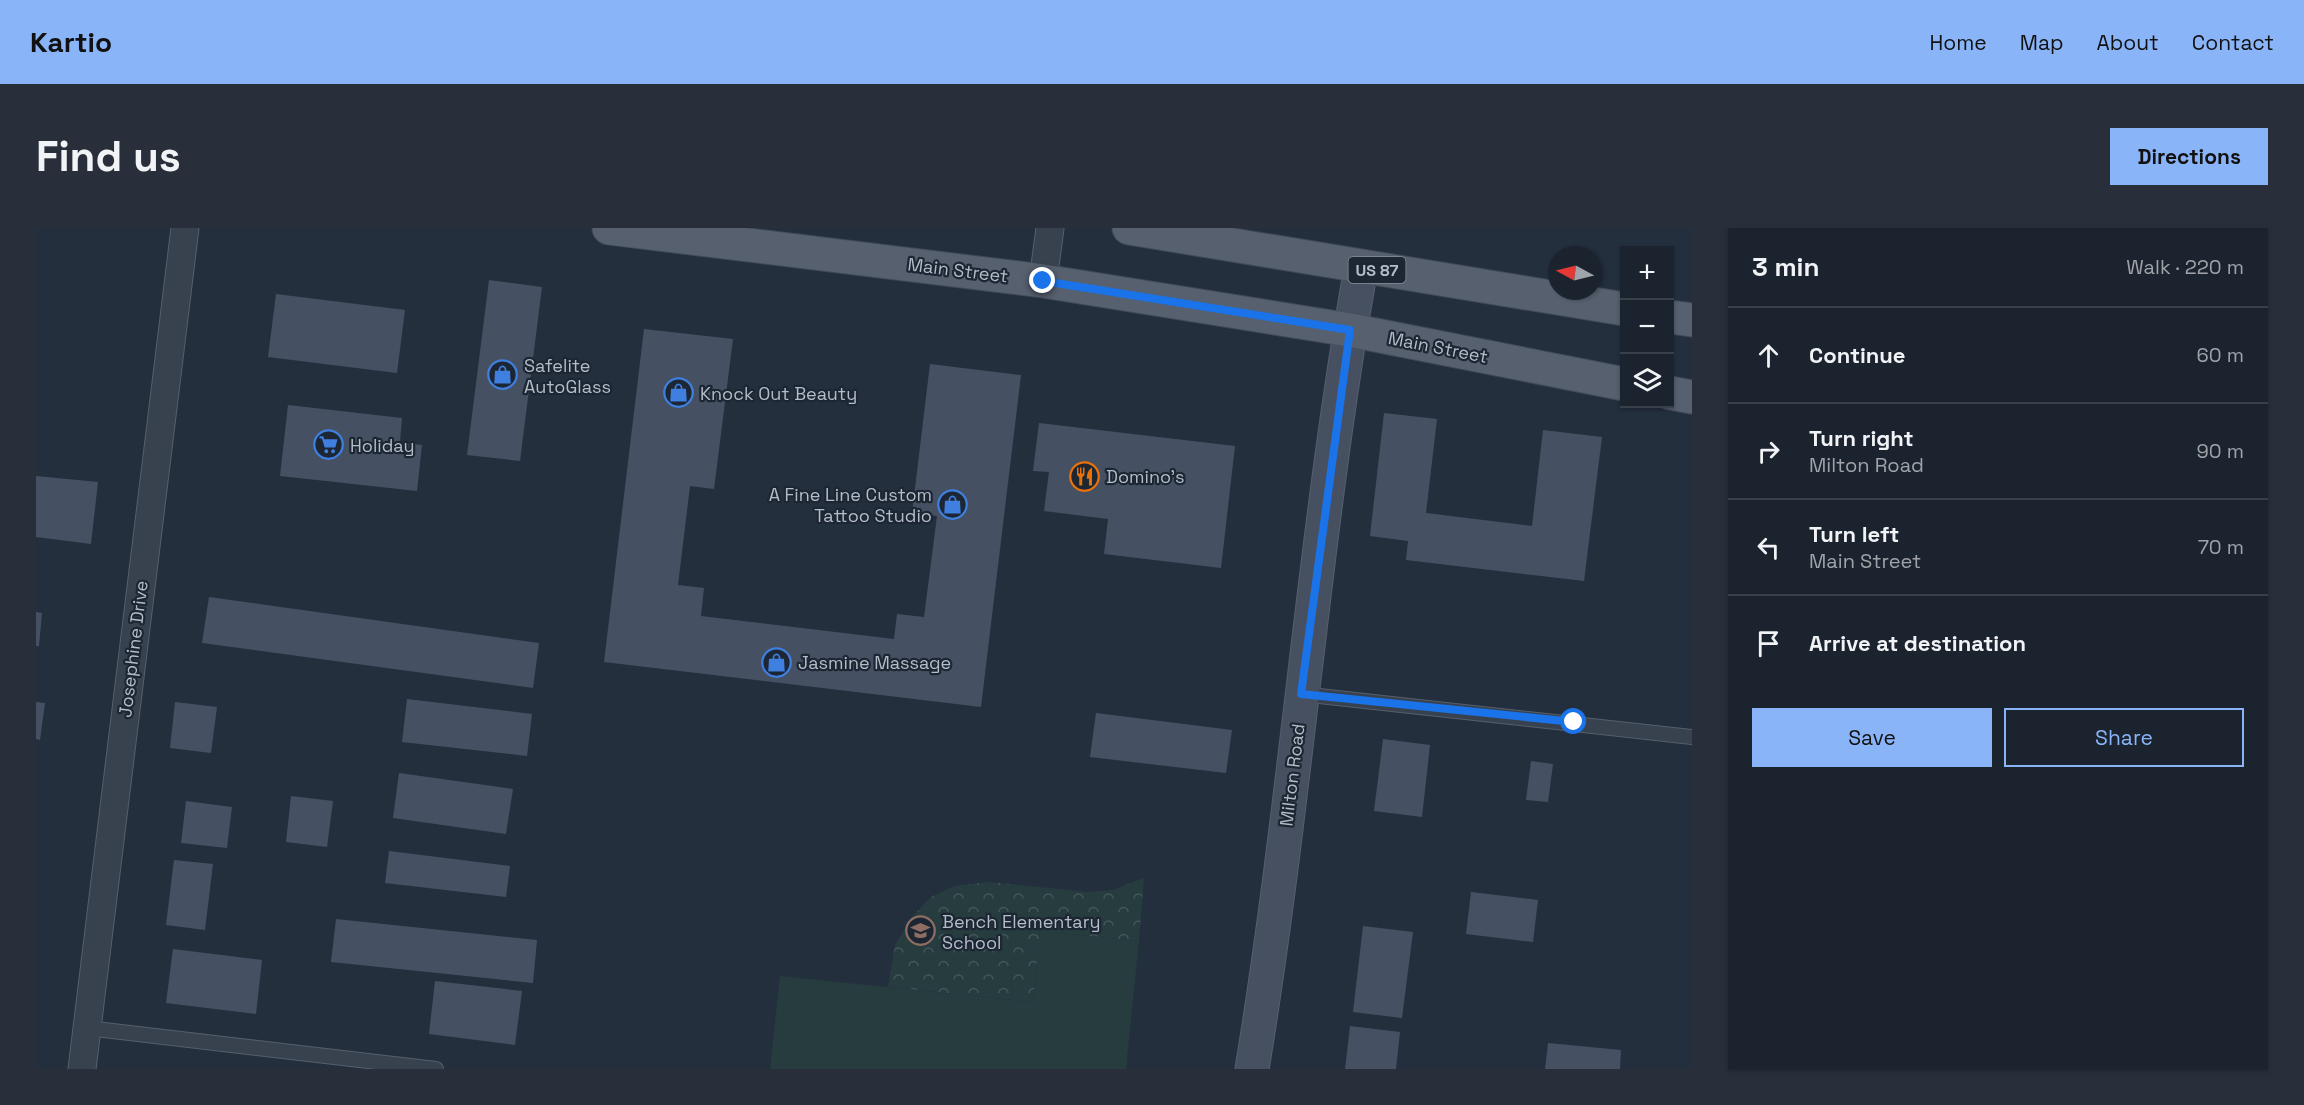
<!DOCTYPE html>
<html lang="en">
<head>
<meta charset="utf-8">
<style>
  :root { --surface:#1b232e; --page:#282f3a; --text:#f1f3f6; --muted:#a0a4aa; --line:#39404a; --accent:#8ab4f8 }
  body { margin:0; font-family:"Space Grotesk",sans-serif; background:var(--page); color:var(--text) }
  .controls { position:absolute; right:18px; top:18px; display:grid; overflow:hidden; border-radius:0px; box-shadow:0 2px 4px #0004 }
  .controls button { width:54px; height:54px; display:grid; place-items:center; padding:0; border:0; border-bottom:2px solid var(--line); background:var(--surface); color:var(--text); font:30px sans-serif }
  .compass { position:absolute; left:1512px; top:18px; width:54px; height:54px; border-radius:50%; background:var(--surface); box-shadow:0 2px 4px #0004; rotate:277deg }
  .stop { position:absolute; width:18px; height:18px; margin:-14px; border:4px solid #1a73e8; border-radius:50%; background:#fff }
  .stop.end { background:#1a73e8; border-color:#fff; box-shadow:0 2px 6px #0008 }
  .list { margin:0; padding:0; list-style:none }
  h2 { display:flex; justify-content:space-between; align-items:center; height:78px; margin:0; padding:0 24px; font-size:26px }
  h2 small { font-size:20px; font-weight:400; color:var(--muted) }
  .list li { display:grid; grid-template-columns:39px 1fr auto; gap:18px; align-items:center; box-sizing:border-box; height:96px; padding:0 24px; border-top:2px solid var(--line) }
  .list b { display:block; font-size:22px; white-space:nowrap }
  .list p { margin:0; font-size:20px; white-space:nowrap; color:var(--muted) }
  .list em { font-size:20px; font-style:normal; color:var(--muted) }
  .actions { display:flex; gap:12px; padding:18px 24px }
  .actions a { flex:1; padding:14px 0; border:2px solid var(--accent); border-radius:0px; text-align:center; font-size:21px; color:var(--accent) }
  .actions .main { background:var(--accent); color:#111 }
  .icon { flex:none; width:33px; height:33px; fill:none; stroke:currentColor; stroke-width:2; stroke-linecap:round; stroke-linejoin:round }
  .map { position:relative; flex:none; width:1656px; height:841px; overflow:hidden; border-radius:0px }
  header { display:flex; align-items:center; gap:36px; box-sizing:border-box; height:84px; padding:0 30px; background:var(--accent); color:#111 }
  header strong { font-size:28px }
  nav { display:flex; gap:33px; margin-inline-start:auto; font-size:21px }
  .intro { display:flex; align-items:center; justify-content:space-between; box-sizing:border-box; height:144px; padding:0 36px }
  h1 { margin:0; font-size:42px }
  .button { padding:15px 27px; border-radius:0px; background:var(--accent); color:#111; font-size:21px; font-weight:700 }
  main { display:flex; gap:36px; padding:0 36px }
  aside { flex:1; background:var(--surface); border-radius:0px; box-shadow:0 2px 4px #0004 }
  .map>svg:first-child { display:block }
</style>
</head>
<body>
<header>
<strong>Kartio</strong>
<nav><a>Home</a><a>Map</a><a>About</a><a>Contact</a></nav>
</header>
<div class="intro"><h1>Find us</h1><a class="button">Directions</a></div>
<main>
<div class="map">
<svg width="1656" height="841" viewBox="0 0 1656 841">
  <defs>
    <pattern id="park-crowns" width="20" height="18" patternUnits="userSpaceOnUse" patternTransform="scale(1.5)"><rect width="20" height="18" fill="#263c3f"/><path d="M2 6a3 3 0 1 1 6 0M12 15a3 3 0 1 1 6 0" fill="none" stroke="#435659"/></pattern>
  </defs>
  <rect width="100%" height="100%" fill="#242f3e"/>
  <!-- park -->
  <path fill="url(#park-crowns)" d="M 1108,650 L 1103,713 L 1004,703 L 997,774 L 852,759 L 859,717 L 876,689 L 895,669 L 919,658 L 953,654 L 1052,664 L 1077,662 Z"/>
  <!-- pitch -->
  <path fill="#263c3f" d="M 1004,703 L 1103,713 L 1090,841 L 734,841 L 744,748 L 997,774 Z"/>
  <!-- building -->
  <path fill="#455162" d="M 453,52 L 506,59 L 484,233 L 431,227 Z
    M 240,66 L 369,82 L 361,145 L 232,129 Z
    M 608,101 L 697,111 L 678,261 L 654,258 L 642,357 L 668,360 L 665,388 L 858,411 L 861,386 L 888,389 L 901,288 L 876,285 L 894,136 L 985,147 L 945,479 L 568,434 Z
    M 252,177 L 366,190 L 364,214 L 386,217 L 381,263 L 244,248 Z
    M 1348,185 L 1401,191 L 1390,285 L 1496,298 L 1507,202 L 1566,209 L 1548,353 L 1370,332 L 1372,313 L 1334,308 Z
    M 1003,195 L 1199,218 L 1185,340 L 1068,326 L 1072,291 L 1008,283 L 1013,244 L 997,243 Z
    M 0,248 L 62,254 L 55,316 L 0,309 Z
    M 173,369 L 503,415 L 497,460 L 166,415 Z
    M 0,384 L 6,385 L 3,418 L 0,418 Z
    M 371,471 L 496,486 L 491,528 L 366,514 Z
    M 0,474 L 9,475 L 4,512 L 0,511 Z
    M 139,474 L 181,479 L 175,525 L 134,520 Z
    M 1060,485 L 1196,502 L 1190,545 L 1054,529 Z
    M 1347,511 L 1394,517 L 1386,589 L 1338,583 Z
    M 1495,533 L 1517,536 L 1512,574 L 1490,572 Z
    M 363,545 L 477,561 L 470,606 L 357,590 Z
    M 255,568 L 297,573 L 291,619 L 250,614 Z
    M 150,573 L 196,579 L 191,620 L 145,615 Z
    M 353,623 L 474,638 L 470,669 L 349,655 Z
    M 138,632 L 177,636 L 169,702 L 130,697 Z
    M 1435,664 L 1502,672 L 1497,714 L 1430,706 Z
    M 300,691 L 501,712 L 497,755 L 295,734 Z
    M 1327,698 L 1377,704 L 1366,790 L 1317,784 Z
    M 137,721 L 226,732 L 220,786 L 130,775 Z
    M 399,753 L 486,763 L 479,817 L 393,806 Z
    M 1314,798 L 1364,804 L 1360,841 L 1309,841 Z
    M 1512,815 L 1585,822 L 1584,841 L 1509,841 Z"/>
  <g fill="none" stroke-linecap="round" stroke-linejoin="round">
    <defs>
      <path id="lane" d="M 1265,466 L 1656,509
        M 51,800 L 400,841"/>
      <path id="street" d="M 1007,53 L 1014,0
        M 46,841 L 149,0"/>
      <path id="secondary" d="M 1216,841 C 1260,575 1278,305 1325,40"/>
      <path id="primary" d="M 573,0 L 1007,53 L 1314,102 L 1588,156
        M 1093,0 L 1588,81
        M 1634,89 L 1656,92
        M 1634,165 L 1656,169"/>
    </defs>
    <!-- lane casing -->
    <use href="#lane" stroke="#565f6c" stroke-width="16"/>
    <!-- street casing -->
    <use href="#street" stroke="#565f6c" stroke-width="29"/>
    <!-- secondary casing -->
    <use href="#secondary" stroke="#565f6c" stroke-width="35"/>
    <!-- primary casing -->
    <use href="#primary" stroke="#414a57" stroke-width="35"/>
    <!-- lane -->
    <use href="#lane" stroke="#38414e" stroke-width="14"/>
    <!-- street -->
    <use href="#street" stroke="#38414e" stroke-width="27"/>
    <!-- secondary -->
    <use href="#secondary" stroke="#465061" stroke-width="33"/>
    <!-- primary -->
    <use href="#primary" stroke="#56606e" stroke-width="33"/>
  </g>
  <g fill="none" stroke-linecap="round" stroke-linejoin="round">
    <!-- route -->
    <path stroke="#1a73e8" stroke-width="8" d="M 1007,53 L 1314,102 L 1265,466 L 1538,494"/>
  </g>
  <!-- icons -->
  <defs>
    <symbol id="shop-ring" viewBox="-11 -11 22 22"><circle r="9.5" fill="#1d2633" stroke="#3f7fe0" stroke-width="1.5"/><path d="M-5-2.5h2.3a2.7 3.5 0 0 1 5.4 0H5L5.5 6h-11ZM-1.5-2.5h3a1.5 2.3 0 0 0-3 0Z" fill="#3f7fe0"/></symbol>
    <symbol id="supermarket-ring" viewBox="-11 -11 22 22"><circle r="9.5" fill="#1d2633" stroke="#3f7fe0" stroke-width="1.5"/><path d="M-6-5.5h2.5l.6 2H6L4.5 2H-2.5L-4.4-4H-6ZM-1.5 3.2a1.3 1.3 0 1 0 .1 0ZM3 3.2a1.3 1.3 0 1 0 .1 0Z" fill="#3f7fe0"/></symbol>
    <symbol id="restaurant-ring" viewBox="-11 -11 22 22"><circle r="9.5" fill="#1d2633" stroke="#e8710a" stroke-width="1.5"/><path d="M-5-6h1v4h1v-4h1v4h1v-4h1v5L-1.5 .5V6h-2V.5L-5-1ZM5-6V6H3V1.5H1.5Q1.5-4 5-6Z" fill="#e8710a"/></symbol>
    <symbol id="school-ring" viewBox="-11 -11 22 22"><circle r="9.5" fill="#1d2633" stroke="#8d6e63" stroke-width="1.5"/><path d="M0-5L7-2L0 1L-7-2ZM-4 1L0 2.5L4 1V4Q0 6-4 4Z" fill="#8d6e63"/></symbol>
  </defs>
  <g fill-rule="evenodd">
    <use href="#shop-ring" x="450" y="130" width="33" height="33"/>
    <use href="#shop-ring" x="626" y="148" width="33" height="33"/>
    <use href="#supermarket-ring" x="276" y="200" width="33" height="33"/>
    <use href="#restaurant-ring" x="1032" y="232" width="33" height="33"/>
    <use href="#shop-ring" x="900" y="260" width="33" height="33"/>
    <use href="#shop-ring" x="724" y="418" width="33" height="33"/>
    <use href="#school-ring" x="868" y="686" width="33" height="33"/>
  </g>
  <g text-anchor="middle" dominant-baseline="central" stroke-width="4.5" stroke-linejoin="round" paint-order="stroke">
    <!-- shield labels -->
    <rect fill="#1d2633" stroke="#878f9c" stroke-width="1.5" x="1312.5" y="29" width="57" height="26" rx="4.5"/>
    <g font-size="16" font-weight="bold" fill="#b4bcc9">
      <text x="1341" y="42">US 87</text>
    </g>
    <!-- street labels -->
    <g font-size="18" fill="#b4bcc9" stroke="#1d2633">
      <text transform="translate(922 42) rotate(7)">Main Street</text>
      <text transform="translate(1402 119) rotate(11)">Main Street</text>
      <text transform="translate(97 421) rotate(-83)">Josephine Drive</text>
      <text transform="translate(1256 547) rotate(-83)">Milton Road</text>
    </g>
    <!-- poi labels -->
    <g font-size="18" fill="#b4bcc9" stroke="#1d2633" text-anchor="start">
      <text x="488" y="137">Safelite<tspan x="488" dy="21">AutoGlass</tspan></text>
      <text x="664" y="165">Knock Out Beauty</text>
      <text x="314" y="217">Holiday</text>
      <text x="1070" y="248">Domino's</text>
      <text x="896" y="266" text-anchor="end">A Fine Line Custom<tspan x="896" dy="21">Tattoo Studio</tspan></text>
      <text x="762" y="434">Jasmine Massage</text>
      <text x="906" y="693">Bench Elementary<tspan x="906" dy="21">School</tspan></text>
    </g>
  </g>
</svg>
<div class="controls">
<button>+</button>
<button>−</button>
<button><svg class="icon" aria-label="layers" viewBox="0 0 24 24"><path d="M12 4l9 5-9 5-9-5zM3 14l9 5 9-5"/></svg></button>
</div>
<svg class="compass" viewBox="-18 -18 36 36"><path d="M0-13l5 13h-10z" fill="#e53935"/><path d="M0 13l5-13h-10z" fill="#a0a4aa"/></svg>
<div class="stop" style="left:1538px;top:494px"></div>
<div class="stop end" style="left:1007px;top:53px"></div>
</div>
<aside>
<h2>3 min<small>Walk · 220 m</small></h2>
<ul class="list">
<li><svg class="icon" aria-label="ahead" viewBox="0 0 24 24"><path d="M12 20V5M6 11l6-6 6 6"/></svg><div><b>Continue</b></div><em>60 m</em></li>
<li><svg class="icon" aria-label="right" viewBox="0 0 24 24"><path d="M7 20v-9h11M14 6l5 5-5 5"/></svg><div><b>Turn right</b><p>Milton Road</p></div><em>90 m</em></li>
<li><svg class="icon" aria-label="left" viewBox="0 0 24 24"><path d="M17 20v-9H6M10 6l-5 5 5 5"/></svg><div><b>Turn left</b><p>Main Street</p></div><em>70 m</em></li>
<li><svg class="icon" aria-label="arrive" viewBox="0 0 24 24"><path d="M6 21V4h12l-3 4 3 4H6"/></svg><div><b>Arrive at destination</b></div></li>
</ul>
<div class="actions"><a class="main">Save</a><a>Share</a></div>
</aside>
</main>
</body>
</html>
